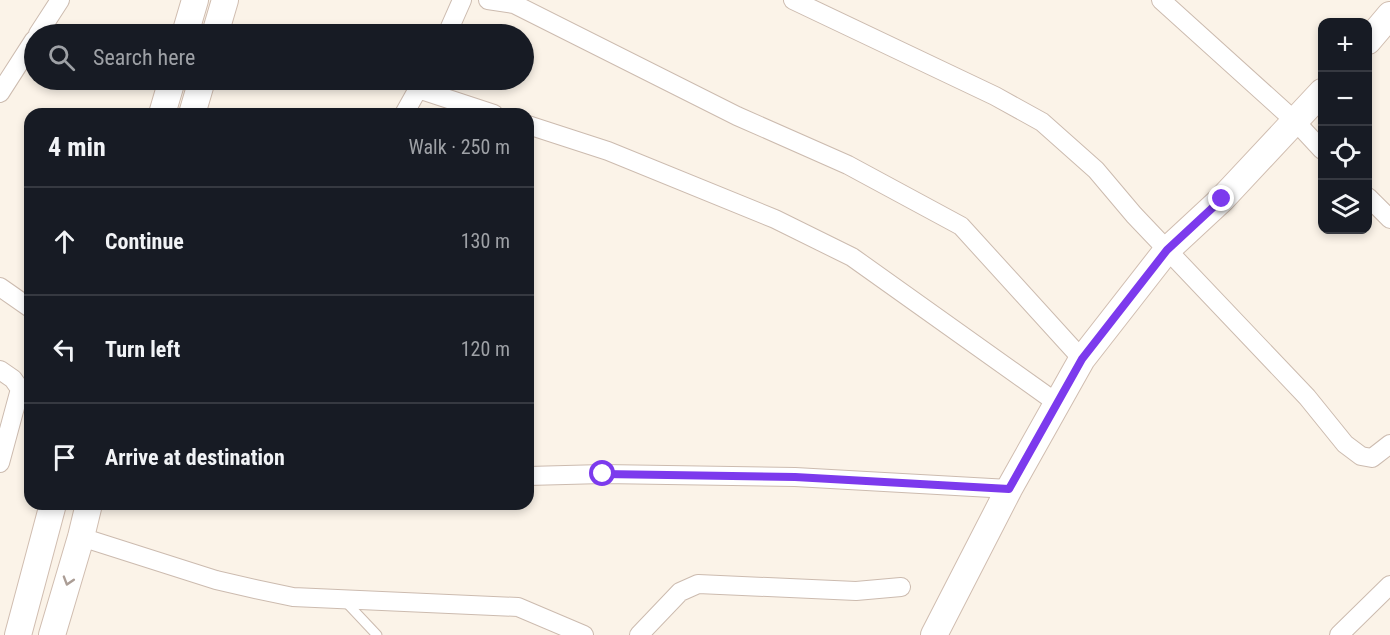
<!DOCTYPE html>
<html lang="en">
<head>
<meta charset="utf-8">
<style>
  :root { --surface:#171b24; --page:#20242c; --text:#f1f3f6; --muted:#9ea1a6; --line:#363941 }
  body { margin:0; font-family:"Roboto Condensed",sans-serif; background:var(--page); color:var(--text) }
  .controls { position:absolute; right:18px; top:18px; display:grid; overflow:hidden; border-radius:12px; box-shadow:0 3px 9px #0003 }
  .controls button { width:54px; height:54px; display:grid; place-items:center; padding:0; border:0; border-bottom:2px solid var(--line); background:var(--surface); color:var(--text); font:30px sans-serif }
  .stop { position:absolute; width:18px; height:18px; margin:-14px; border:4px solid #7c3aed; border-radius:50%; background:#fff }
  .stop.end { background:#7c3aed; border-color:#fff; box-shadow:0 2px 6px #0008 }
  .list { margin:0; padding:0; list-style:none }
  h2 { display:flex; justify-content:space-between; align-items:center; height:78px; margin:0; padding:0 24px; font-size:26px }
  h2 small { font-size:20px; font-weight:400; color:var(--muted) }
  .list li { display:grid; grid-template-columns:39px 1fr auto; gap:18px; align-items:center; box-sizing:border-box; height:108px; padding:0 24px; border-top:2px solid var(--line) }
  .list b { display:block; font-size:22px; white-space:nowrap }
  .list em { font-size:20px; font-style:normal; color:var(--muted) }
  .icon { flex:none; width:33px; height:33px; fill:none; stroke:currentColor; stroke-width:2; stroke-linecap:round; stroke-linejoin:round }
  .map { position:relative; flex:none; width:1390px; height:635px; overflow:hidden }
  .search { position:absolute; background:var(--surface); box-shadow:0 3px 9px #0003; left:24px; top:24px; width:510px; height:66px; display:flex; align-items:center; gap:15px; box-sizing:border-box; padding:0 21px; border-radius:33px; color:var(--muted); font-size:22px }
  .panel { position:absolute; background:var(--surface); box-shadow:0 3px 9px #0003; left:24px; top:108px; width:510px; height:402px; border-radius:18px }
  .map>svg:first-child { display:block }
</style>
</head>
<body>
<div class="map">
<svg width="1390" height="635" viewBox="0 0 1390 635">
  <rect width="100%" height="100%" fill="#fbf3e8"/>
  <g fill="none" stroke-linecap="round" stroke-linejoin="round">
    <defs>
      <path id="lane" d="M 344,600 L 377,635"/>
      <path id="street" d="M 488,0 L 514,4 L 737,116 L 848,165 L 961,226 L 1082,359
        M 793,0 L 995,96 L 1042,122 L 1096,170 L 1134,215 L 1307,397 L 1345,444 L 1361,456 L 1372,458 L 1390,444
        M 1161,0 L 1296,122 L 1322,150
        M 38,34 L 60,0
        M 447,34 L 462,0
        M 418,89 L 494,114
        M 0,93 L 34,40
        M 404,114 L 423,80
        M 528,125 L 608,151 L 775,219 L 852,257 L 1057,403
        M 1368,197 L 1390,219
        M 0,287 L 30,308
        M 0,370 L 13,379 L 20,389 L 0,463
        M 528,476 L 603,474 L 795,477 L 1009,489
        M 81,537 L 216,580 L 255,589 L 293,597 L 518,607 L 584,635
        M 639,635 L 680,592 L 698,584 L 856,591 L 901,587
        M 1339,635 L 1390,585"/>
      <path id="secondary" d="M 185,34 L 195,0
        M 215,34 L 225,0
        M 1368,41 L 1390,15
        M 162,114 L 172,80
        M 192,114 L 202,80
        M 18,635 L 53,504
        M 52,635 L 81,537 L 89,504
        M 934,635 L 1009,489 L 1082,359 L 1167,250 L 1222,199 L 1322,92"/>
    </defs>
    <!-- lane casing -->
    <use href="#lane" stroke="#ccbbaf" stroke-width="11"/>
    <!-- street casing -->
    <use href="#street" stroke="#ccbbaf" stroke-width="20"/>
    <!-- secondary casing -->
    <use href="#secondary" stroke="#d0bdb0" stroke-width="28"/>
    <!-- lane -->
    <use href="#lane" stroke="#fff" stroke-width="9"/>
    <!-- street -->
    <use href="#street" stroke="#fff" stroke-width="18"/>
    <!-- secondary -->
    <use href="#secondary" stroke="#fff" stroke-width="26"/>
  </g>
  <!-- one-way arrows -->
  <defs><path id="oneway-chevron" d="M-2-3.5L2.5 0L-2 3.5" fill="none" stroke-width="1.6" stroke-linecap="round" stroke-linejoin="round" transform="scale(1.5)"/></defs>
  <use stroke="#ab9d95" href="#oneway-chevron" transform="translate(68 581) rotate(107)"/>
  <g fill="none" stroke-linecap="round" stroke-linejoin="round">
    <!-- route -->
    <path stroke="#7c3aed" stroke-width="8" d="M 603,474 L 795,477 L 1009,489 L 1082,359 L 1167,250 L 1222,199"/>
  </g>
</svg>
<div class="controls">
<button>+</button>
<button>−</button>
<button><svg class="icon" aria-label="locate" viewBox="0 0 24 24"><circle cx="12" cy="12" r="6"/><path d="M12 2v4M12 18v4M2 12h4M18 12h4"/></svg></button>
<button><svg class="icon" aria-label="layers" viewBox="0 0 24 24"><path d="M12 4l9 5-9 5-9-5zM3 14l9 5 9-5"/></svg></button>
</div>
<div class="stop" style="left:603px;top:474px"></div>
<div class="stop end" style="left:1222px;top:199px"></div>
<div class="search"><svg class="icon" aria-label="search" viewBox="0 0 24 24"><circle cx="10" cy="10" r="6"/><path d="M15 15l6 6"/></svg>Search here</div>
<section class="panel">
<h2>4 min<small>Walk · 250 m</small></h2>
<ul class="list">
<li><svg class="icon" aria-label="ahead" viewBox="0 0 24 24"><path d="M12 20V5M6 11l6-6 6 6"/></svg><div><b>Continue</b></div><em>130 m</em></li>
<li><svg class="icon" aria-label="left" viewBox="0 0 24 24"><path d="M17 20v-9H6M10 6l-5 5 5 5"/></svg><div><b>Turn left</b></div><em>120 m</em></li>
<li><svg class="icon" aria-label="arrive" viewBox="0 0 24 24"><path d="M6 21V4h12l-3 4 3 4H6"/></svg><div><b>Arrive at destination</b></div></li>
</ul>
</section>
</div>
</body>
</html>
